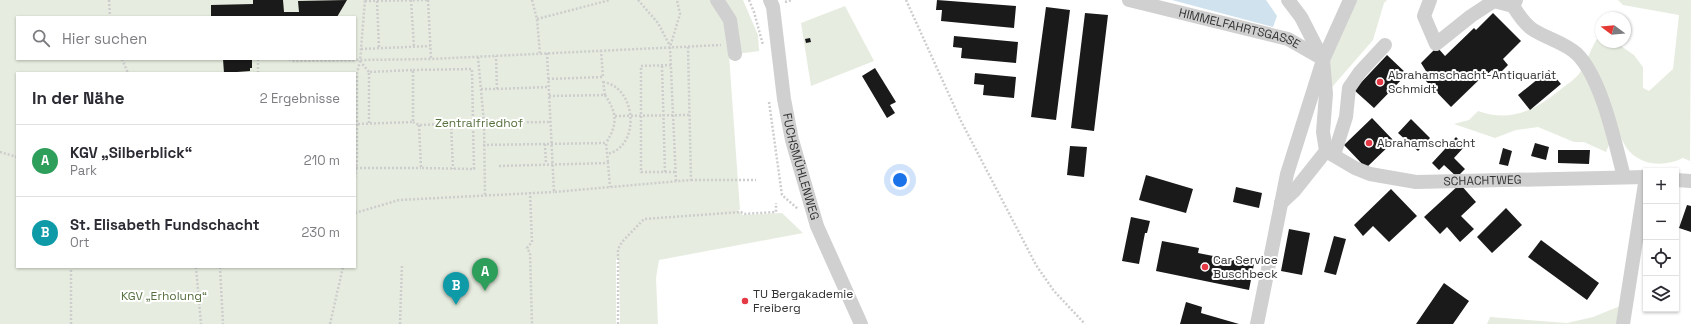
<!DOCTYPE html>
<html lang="de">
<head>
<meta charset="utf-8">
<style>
  :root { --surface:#fff; --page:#f2f2f3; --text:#2b2b33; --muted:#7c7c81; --line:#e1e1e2; --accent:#1a73e8 }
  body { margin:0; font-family:"Space Grotesk",sans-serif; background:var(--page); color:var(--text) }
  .controls { position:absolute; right:12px; bottom:12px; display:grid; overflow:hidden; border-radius:0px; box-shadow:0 1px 3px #0004 }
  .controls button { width:36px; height:36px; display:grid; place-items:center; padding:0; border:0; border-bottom:1px solid var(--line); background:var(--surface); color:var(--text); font:20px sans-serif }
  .compass { position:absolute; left:1595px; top:12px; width:36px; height:36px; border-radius:50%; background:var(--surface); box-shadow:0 1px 3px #0004; rotate:286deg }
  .you { position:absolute; left:900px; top:180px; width:14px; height:14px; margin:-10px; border:3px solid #fff; border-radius:50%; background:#1a73e8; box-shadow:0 0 0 6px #1a73e833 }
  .badge { display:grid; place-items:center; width:26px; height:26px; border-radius:50%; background:var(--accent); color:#fff; font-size:13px; font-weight:700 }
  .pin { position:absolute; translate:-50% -33px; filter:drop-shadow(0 1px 2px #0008) }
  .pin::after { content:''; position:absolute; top:21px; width:14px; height:12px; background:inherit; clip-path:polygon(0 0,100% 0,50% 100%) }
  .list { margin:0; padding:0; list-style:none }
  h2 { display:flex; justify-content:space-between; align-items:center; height:52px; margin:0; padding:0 16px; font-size:17px }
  h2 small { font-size:13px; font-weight:400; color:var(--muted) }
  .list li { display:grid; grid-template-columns:26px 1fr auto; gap:12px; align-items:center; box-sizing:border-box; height:72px; padding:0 16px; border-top:1px solid var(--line) }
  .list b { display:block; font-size:15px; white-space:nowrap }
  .list p { margin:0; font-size:13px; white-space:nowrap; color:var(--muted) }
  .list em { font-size:13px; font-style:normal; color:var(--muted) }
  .icon { flex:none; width:22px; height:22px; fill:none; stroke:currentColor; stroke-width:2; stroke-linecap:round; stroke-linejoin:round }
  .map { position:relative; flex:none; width:1691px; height:324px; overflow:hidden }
  .search { position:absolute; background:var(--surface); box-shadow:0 1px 3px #0004; left:16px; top:16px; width:340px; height:44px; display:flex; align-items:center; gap:10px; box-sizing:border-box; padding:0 14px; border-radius:0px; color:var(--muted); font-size:15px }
  .panel { position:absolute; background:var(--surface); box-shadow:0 1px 3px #0004; left:16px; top:72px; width:340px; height:196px; border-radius:0px }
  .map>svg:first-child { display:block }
</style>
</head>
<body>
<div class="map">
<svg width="1691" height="324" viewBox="0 0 1691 324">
  <rect width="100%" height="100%" fill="#fff"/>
  <!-- green -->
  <path fill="#e6ecdf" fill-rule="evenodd" d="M 0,0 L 743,0 L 758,35 L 759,51 L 729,55 L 740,210 L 738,210 L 743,215 L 782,213 L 803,233 L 659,260 L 656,278 L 658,324 L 620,324 L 619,261 L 616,258 L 616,324 L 0,324 ZM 17,17 L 355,17 L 355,59 L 17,59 ZM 17,73 L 355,73 L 355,267 L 17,267 Z
    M 1350,0 L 1387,0 L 1384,3 L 1373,40 L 1326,94 L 1323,60 Z
    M 1618,0 L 1691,0 L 1690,161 L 1683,158 C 1666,166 1645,167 1630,152 C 1624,146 1620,135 1616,127 L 1606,152 L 1584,142 L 1574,142 L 1538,127 L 1516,130 L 1495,138 L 1454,124 L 1469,120 L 1478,111 C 1511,123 1535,110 1560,90 C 1566,85 1574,80 1579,74 C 1588,61 1591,46 1601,33 L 1601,42 L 1615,42 L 1634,55 L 1643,67 L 1643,88 L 1649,91 L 1673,69 L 1679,15 L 1623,5 Z
    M 845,6 L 874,61 L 811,86 L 801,23 Z
    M 1620,306 L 1618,324 L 1487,324 L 1490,317 L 1567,323 L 1593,317 Z"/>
  <!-- water -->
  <path fill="#cfe2ee" d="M 1172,0 L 1266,0 L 1277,16 L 1273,27 Z"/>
  <!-- building -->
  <path fill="#1a1a1a" d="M 253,0 L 283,0 L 284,12 L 299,12 L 298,1 L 347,0 L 337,17 L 211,17 L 211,5 L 253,4 Z
    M 937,0 L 1016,6 L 1014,28 L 941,21 L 942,10 L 936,10 Z
    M 1046,7 L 1070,10 L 1056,120 L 1031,117 Z
    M 1085,13 L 1108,15 L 1094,131 L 1071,128 Z
    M 1493,13 L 1521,41 L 1503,59 L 1508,65 L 1497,76 L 1492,70 L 1485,76 L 1484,75 L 1451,107 L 1425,80 L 1429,76 L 1421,63 L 1437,47 L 1445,56 L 1474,28 L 1476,30 Z
    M 954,36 L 1018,42 L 1016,63 L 961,58 L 962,48 L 953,47 Z
    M 810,38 L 811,42 L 806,43 L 805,39 Z
    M 1387,55 L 1407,74 L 1374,108 L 1354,90 Z
    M 223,59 L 252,59 L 252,68 L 250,68 L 250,71 L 224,73 Z
    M 875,68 L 896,102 L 890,105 L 895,113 L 887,118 L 862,76 Z
    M 1549,70 L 1561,84 L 1530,110 L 1518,95 Z
    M 975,73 L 1016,77 L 1014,98 L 983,95 L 984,85 L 974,84 Z
    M 1372,118 L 1394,141 L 1366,168 L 1344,145 Z
    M 1411,119 L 1430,138 L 1418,151 L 1398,133 Z
    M 1456,137 L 1465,146 L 1454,158 L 1465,169 L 1457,177 L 1444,165 L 1439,170 L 1432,163 Z
    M 1535,143 L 1549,147 L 1546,160 L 1531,156 Z
    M 1070,146 L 1087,147 L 1084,177 L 1067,175 Z
    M 1503,148 L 1512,151 L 1508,166 L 1499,164 Z
    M 1558,150 L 1590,150 L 1589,164 L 1558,163 Z
    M 1146,175 L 1193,189 L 1186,213 L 1139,200 Z
    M 1460,184 L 1476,202 L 1461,216 L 1474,229 L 1460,242 L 1447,227 L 1440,234 L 1424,217 Z
    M 1236,187 L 1262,193 L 1259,208 L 1233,202 Z
    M 1391,189 L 1417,216 L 1389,242 L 1373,226 L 1363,236 L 1354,225 Z
    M 1687,205 L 1691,206 L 1691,232 L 1679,228 Z
    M 1506,208 L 1522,225 L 1492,253 L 1477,237 Z
    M 1131,217 L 1150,221 L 1147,233 L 1145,233 L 1139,264 L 1122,261 Z
    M 1289,229 L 1310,233 L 1302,275 L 1281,271 Z
    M 1334,236 L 1346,239 L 1336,275 L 1324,272 Z
    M 1541,240 L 1599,283 L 1587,300 L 1528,257 Z
    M 1162,241 L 1199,248 L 1198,253 L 1254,264 L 1249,290 L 1156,271 Z
    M 1444,283 L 1469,301 L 1453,324 L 1416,324 Z
    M 1186,302 L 1202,307 L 1201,313 L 1239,324 L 1180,324 Z"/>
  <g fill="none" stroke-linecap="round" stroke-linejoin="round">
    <!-- path -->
    <path stroke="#cdcdcd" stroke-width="2.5" stroke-dasharray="2 2" stroke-linecap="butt" d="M 109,0 L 110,17
      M 411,0 L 414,47
      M 428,0 L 431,59
      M 532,0 L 537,19 L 540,54
      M 638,0 L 658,23 L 670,46
      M 749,0 L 754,12 L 763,45
      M 906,0 L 961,121 L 1036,265 L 1054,291 L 1085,324
      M 365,1 L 428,0
      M 377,1 L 379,48
      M 785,2 L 792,0
      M 537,19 L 610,0
      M 361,49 L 430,46
      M 547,53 L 554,192 L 691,180 L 688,47
      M 478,57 L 484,123 L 485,195
      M 122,59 L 128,73
      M 258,59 L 258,73
      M 289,59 L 292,61 L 431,59 L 721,45
      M 360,61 L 369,72
      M 671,65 L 641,66 L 641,172 L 676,172
      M 662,66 L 665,172
      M 413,70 L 472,69 L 473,123 L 419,125 L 413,122
      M 548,79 L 603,77 L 601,51
      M 603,82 C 637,87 641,147 607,154
      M 481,89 L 497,89 L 496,56
      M 497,89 L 548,87
      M 605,95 C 617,113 618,124 606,143
      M 549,96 L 605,95 L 603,81
      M 769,102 L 782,195 L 798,209
      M 615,116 L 690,115
      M 358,124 L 413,122 L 413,70 L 369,72 L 369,123
      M 451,124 L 453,169
      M 419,125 L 421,168 L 474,169 L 473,123 L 550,122
      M 545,144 L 546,164
      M 483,145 L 606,143 L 608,163
      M 0,152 L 17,157
      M 499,166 L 608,163 L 610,187
      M 356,168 L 421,168
      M 355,178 L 357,160 L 357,73 L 360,61 L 365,0
      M 691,180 L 756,180
      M 676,181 L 670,47 L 680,14 L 677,0
      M 530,192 L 532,242 L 527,248 L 530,253 L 532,324
      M 355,213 L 399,200 L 554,192
      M 196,267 L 201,324
      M 220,267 L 223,324
      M 71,324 L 71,267
      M 330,324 L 343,267
      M 400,324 L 402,264
      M 618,324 L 618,249 L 622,242 L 644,219 L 741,212 L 744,214 L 776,212 L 776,203"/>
    <!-- minor -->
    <g stroke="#d0d0d0" stroke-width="14">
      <path d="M 717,0 L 730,20 L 735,54"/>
      <path id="s1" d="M 770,0 L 773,7 L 784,99 L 792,140 L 817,226 L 861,324"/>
      <path id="s2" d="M 1129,0 L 1288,39 L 1323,59"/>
      <path d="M 1430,0 L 1424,16 L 1436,44 L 1471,16 L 1494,1 L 1513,6"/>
      <path d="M 1516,0 L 1513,6 C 1518,14 1524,23 1532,29 C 1547,39 1564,42 1577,54 C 1602,79 1615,143 1624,177"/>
      <path id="s3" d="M 1326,151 L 1355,168 L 1370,174 L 1416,182 L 1646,177"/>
      <path d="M 1334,155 L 1346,117 L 1349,88 L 1360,72 L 1385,45"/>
      <path d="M 1676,180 L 1691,181"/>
      <path d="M 1281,203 L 1295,190 L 1326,151 L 1323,132 L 1326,94 L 1323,60 L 1301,17 L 1288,0"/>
      <path d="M 1257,324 L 1287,174 L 1323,60 L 1350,0"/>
      <path d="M 1623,324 L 1646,177"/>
    </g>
  </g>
  <!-- markers -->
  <g fill="#e63946" stroke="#fff" stroke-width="1.5">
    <circle cx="1380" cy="82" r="4"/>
    <circle cx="1369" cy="143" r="4"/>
    <circle cx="1205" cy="267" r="4"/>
    <circle cx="745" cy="301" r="4"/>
  </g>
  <g text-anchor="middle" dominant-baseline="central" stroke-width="4" stroke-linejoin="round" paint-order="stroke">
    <!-- street labels -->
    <g font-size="12" fill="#333" stroke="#fff">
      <text stroke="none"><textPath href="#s2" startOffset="114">HIMMELFAHRTSGASSE</textPath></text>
      <text stroke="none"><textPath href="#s1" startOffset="170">FUCHSMÜHLENWEG</textPath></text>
      <text stroke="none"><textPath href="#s3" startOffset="163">SCHACHTWEG</textPath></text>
    </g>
    <!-- poi labels -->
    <g font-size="12" fill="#333" stroke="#fff" text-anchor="start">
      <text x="1388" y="75">Abrahamschacht-Antiquariat<tspan x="1388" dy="14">Schmidt</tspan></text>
      <text x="1377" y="143">Abrahamschacht</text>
      <text x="1213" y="260">Car Service<tspan x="1213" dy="14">Buschbeck</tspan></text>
      <text x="753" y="294">TU Bergakademie<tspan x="753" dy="14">Freiberg</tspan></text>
    </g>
    <!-- park labels -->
    <g font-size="12" fill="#56703f" stroke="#fff">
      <text x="479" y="123">Zentralfriedhof</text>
      <text x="164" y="296">KGV „Erholung“</text>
    </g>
  </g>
</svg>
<div class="controls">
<button>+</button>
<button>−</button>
<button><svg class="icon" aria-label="locate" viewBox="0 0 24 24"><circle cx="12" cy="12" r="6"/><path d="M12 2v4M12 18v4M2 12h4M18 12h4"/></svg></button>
<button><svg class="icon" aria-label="layers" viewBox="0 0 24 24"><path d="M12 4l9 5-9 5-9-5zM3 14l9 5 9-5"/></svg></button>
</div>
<svg class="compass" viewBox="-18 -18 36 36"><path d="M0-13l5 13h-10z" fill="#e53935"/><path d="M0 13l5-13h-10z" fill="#7c7c81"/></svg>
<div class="you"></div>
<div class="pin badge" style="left:485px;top:291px;background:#2e9e5b">A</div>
<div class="pin badge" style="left:456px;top:305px;background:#0f9aa8">B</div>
<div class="search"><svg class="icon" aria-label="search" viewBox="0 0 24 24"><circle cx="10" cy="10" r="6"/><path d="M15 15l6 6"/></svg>Hier suchen</div>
<section class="panel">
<h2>In der Nähe<small>2 Ergebnisse</small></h2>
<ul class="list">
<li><span class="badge" style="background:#2e9e5b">A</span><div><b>KGV „Silberblick“</b><p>Park</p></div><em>210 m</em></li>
<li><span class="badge" style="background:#0f9aa8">B</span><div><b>St. Elisabeth Fundschacht</b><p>Ort</p></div><em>230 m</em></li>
</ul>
</section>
</div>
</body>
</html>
